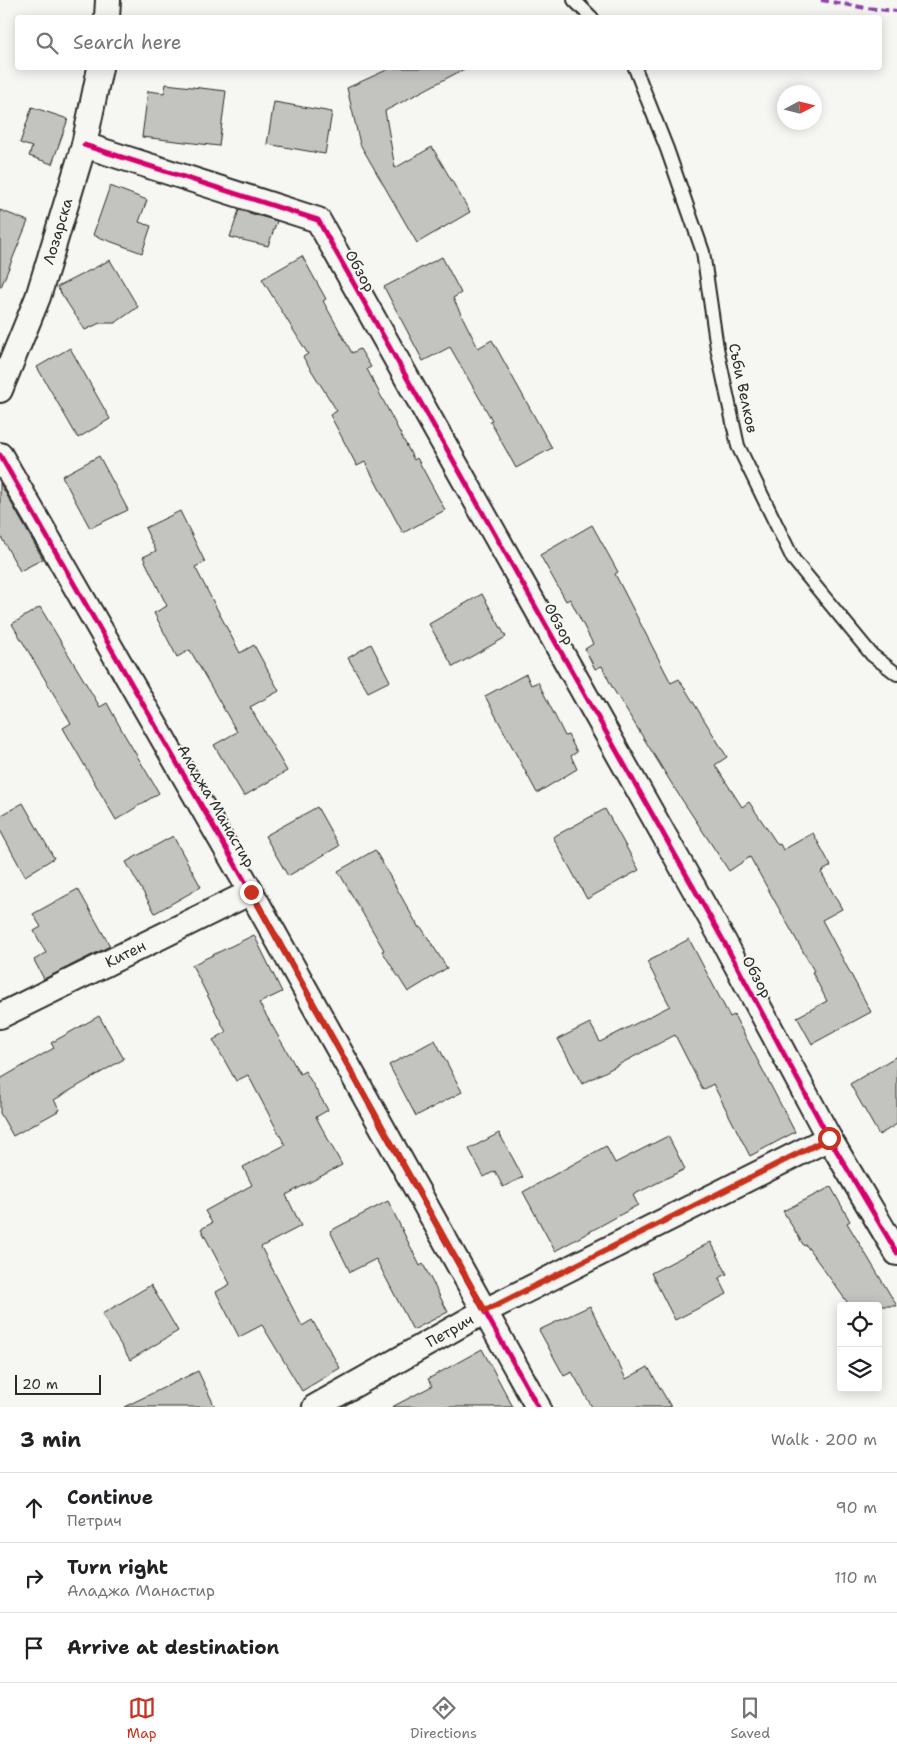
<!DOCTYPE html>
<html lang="en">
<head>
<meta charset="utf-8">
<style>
  :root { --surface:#fff; --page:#f2f2f2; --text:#202124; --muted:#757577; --line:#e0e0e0; --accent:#c8321e }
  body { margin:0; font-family:"Shantell Sans",sans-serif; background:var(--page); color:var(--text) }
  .controls { position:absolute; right:15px; bottom:15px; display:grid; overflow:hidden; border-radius:5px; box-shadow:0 2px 12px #0003 }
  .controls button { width:45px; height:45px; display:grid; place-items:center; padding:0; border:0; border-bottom:1px solid var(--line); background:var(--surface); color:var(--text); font:25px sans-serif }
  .compass { position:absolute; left:777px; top:85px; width:45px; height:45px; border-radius:50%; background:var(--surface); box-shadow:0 2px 12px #0003; rotate:83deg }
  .scale { position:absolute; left:15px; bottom:12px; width:86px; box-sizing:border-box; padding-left:5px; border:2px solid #2b2b2b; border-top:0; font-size:14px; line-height:18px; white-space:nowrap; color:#2b2b2b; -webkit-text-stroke:4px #f6f6f2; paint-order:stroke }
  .stop { position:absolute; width:15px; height:15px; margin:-11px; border:4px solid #c8321e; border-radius:50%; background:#fff }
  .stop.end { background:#c8321e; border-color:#fff; box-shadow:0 1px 5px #0008 }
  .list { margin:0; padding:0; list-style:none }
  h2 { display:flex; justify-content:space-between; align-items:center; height:65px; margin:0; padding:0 20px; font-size:21px }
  h2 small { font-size:16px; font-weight:400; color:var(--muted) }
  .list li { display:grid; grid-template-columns:32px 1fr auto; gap:15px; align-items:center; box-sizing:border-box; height:70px; padding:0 20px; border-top:1px solid var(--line) }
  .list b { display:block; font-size:19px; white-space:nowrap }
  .list p { margin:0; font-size:16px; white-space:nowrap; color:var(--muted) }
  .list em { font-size:16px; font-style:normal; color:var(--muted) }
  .icon { flex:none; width:28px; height:28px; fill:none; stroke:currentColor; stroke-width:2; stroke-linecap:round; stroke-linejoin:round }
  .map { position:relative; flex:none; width:897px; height:1407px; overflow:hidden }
  .search { position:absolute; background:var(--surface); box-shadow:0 2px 12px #0003; left:15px; right:15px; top:15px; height:55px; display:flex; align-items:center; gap:12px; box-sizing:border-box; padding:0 18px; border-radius:5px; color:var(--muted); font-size:19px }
  .sheet { height:275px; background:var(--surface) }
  nav { display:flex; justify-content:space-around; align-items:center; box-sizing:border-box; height:70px; border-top:1px solid var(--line); background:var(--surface); font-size:14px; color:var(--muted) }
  nav a { display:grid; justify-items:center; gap:2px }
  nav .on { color:var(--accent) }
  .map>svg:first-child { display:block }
</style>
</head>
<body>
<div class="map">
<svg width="897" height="1407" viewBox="0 0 897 1407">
  <rect width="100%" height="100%" fill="#f6f6f2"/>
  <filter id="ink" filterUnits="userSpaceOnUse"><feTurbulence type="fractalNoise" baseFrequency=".02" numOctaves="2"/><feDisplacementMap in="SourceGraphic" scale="10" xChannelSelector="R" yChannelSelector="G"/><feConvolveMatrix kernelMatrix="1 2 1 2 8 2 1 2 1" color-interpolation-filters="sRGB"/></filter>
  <g filter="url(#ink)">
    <!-- building -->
    <path fill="#c3c3c0" stroke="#2b2b2b" d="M 391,68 L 466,68 L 385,111 L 395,168 L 432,147 L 470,212 L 417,243 L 360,144 L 347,88 Z
      M 166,84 L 226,91 L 219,146 L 142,137 L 148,91 L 164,93 Z
      M 274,102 L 332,112 L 325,154 L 267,144 Z
      M 32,107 L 68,119 L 52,164 L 29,156 L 32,147 L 20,143 Z
      M 110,186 L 147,200 L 139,222 L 151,226 L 142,253 L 93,235 Z
      M 0,210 L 28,221 L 1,287 L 0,287 Z
      M 239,210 L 277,221 L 268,246 L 230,237 Z
      M 302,256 L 326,299 L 323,301 L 352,353 L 360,349 L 371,367 L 367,369 L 414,460 L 417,458 L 445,510 L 403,533 L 365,462 L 357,466 L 330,415 L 337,411 L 303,357 L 308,354 L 262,279 Z
      M 442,257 L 461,293 L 453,298 L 478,348 L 492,340 L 552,448 L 516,468 L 490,421 L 492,420 L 450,347 L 423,361 L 384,287 Z
      M 110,260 L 138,307 L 115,323 L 100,323 L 85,330 L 57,287 Z
      M 70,348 L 110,419 L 78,438 L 37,367 Z
      M 99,456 L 128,510 L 90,528 L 62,476 Z
      M 0,483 L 43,559 L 20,571 L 0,535 Z
      M 180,511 L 205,562 L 195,567 L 240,653 L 254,645 L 279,691 L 250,707 L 287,771 L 244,796 L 214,745 L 237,732 L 190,650 L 177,657 L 154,613 L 167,606 L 143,557 L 156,551 L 145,528 Z
      M 592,525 L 618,572 L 615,574 L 671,683 L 679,679 L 727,757 L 715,765 L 742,807 L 749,802 L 778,845 L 780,844 L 783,850 L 813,833 L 831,866 L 821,872 L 842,909 L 822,920 L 871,1012 L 812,1044 L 797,1017 L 827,1001 L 812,972 L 814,971 L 750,857 L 729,871 L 675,789 L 612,687 L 602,666 L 595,669 L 585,649 L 593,644 L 570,599 L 566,601 L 540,555 Z
      M 482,594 L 506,637 L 453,667 L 429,624 Z
      M 40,607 L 100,707 L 107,703 L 124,734 L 159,793 L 116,820 L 63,728 L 71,723 L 12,624 Z
      M 371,644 L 390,681 L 368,692 L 348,658 Z
      M 526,674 L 531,685 L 538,682 L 565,736 L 568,735 L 577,752 L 571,756 L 577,769 L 537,793 L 485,696 Z
      M 23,803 L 54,858 L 25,876 L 0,830 L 0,816 Z
      M 317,807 L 339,846 L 288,876 L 265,836 Z
      M 605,809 L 639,870 L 587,899 L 553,837 Z
      M 173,836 L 201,887 L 155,913 L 126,862 Z
      M 375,850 L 419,928 L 421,927 L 447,968 L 408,992 L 382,951 L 384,950 L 338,871 Z
      M 78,889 L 110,946 L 44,979 L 34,960 L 46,953 L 34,931 L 41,927 L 33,914 Z
      M 254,935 L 282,992 L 259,1003 L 300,1074 L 305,1071 L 328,1110 L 316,1117 L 342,1165 L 286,1195 L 301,1226 L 261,1247 L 302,1326 L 312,1320 L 340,1368 L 302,1391 L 262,1325 L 239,1337 L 216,1292 L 230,1284 L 201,1229 L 212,1223 L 205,1211 L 252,1185 L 243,1167 L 285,1145 L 248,1075 L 236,1081 L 213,1040 L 226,1032 L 192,965 Z
      M 689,939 L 730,1017 L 734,1015 L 795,1132 L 750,1156 L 713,1084 L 703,1090 L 675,1035 L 582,1084 L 558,1039 L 590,1023 L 600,1042 L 670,1006 L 647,962 Z
      M 99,1016 L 124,1059 L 54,1100 L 60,1110 L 13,1136 L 0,1113 L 0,1079 L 54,1048 L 51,1043 Z
      M 435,1040 L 462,1092 L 416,1116 L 389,1065 Z
      M 897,1056 L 897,1124 L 879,1135 L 850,1084 Z
      M 499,1133 L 523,1177 L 503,1187 L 495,1171 L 484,1177 L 469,1149 Z
      M 668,1136 L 685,1169 L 633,1195 L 638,1205 L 555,1251 L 523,1192 L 606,1146 L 615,1163 Z
      M 831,1187 L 850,1221 L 847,1223 L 897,1306 L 850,1306 L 806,1245 L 804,1246 L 783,1211 Z
      M 388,1201 L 420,1266 L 423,1264 L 448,1312 L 413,1330 L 376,1259 L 350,1272 L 330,1231 Z
      M 711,1242 L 727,1274 L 719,1278 L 727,1294 L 675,1320 L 651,1273 Z
      M 151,1285 L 178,1331 L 130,1360 L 102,1314 Z
      M 590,1306 L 626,1379 L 648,1367 L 671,1407 L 592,1407 L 572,1372 L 564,1376 L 539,1330 Z
      M 482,1349 L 513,1407 L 392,1407 L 432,1386 L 428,1379 Z
      M 198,1371 L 215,1407 L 124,1407 Z"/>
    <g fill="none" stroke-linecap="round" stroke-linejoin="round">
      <defs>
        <path id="service" d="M 574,0 L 592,18
          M 635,68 L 667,149 L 703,252 L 717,348 L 738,446 L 793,559 L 872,655 L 897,674"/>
        <g id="minor">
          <path d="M 107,18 L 108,0"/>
          <path d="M 84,145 L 318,220 L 723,940 L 829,1138 L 897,1253"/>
          <path id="s1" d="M 0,390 L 38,297 L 84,145 L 100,68"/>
          <path d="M 0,455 L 251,892 L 538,1407"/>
          <path id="s2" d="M 0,1016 L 251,892"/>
          <path id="s3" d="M 315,1407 L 485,1311 L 829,1138"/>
        </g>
      </defs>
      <!-- service casing -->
      <use href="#service" stroke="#2b2b2b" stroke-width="16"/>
      <!-- minor casing -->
      <use href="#minor" stroke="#2b2b2b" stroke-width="28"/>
      <!-- service -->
      <use href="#service" stroke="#f6f6f2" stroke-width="12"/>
      <!-- minor -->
      <use href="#minor" stroke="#f6f6f2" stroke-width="24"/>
      <!-- quiet -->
      <path stroke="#8e44ad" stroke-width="4" stroke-dasharray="8 4" stroke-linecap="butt" d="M 821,0 L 866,8 L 897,11"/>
      <defs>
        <path id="cycleway" d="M 84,145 L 318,220 L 723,940 L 829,1138 L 897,1253
          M 0,455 L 251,892 L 538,1407"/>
      </defs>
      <!-- cycleway casing -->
      <use href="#cycleway" stroke="#f6f6f2" stroke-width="8"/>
      <!-- cycleway -->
      <use href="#cycleway" stroke="#d6006c" stroke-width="5"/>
    </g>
  </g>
  <g fill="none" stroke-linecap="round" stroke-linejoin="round" filter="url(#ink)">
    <!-- route -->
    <path stroke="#c8321e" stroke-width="6" d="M 251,892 L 485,1311 L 829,1138"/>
  </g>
  <g text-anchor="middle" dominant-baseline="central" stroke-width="4" stroke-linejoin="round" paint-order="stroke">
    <!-- street labels -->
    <g font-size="15" fill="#2b2b2b" stroke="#f6f6f2">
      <text stroke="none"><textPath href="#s1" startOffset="169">Лозарска</textPath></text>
      <text transform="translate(360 271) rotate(61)">Обзор</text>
      <text transform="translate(743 388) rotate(78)">Съби Велков</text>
      <text transform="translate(559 624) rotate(61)">Обзор</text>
      <text transform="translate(216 806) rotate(60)">Аладжа Манастир</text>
      <text stroke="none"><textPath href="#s2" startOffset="140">Китен</textPath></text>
      <text transform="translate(757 977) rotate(62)">Обзор</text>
      <text stroke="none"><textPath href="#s3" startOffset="155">Петрич</textPath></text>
    </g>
  </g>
</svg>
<div class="controls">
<button><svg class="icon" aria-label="locate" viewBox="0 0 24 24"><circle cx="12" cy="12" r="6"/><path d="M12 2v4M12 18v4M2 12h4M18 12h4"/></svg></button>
<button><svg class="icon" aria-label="layers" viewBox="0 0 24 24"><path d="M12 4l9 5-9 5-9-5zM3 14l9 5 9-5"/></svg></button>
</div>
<svg class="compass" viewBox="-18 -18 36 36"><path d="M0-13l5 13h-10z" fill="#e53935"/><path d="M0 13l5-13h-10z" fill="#757577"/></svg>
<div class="scale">20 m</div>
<div class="stop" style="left:829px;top:1138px"></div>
<div class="stop end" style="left:251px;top:892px"></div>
<div class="search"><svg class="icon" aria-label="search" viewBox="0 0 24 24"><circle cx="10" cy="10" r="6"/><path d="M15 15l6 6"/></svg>Search here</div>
</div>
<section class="sheet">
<h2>3 min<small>Walk · 200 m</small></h2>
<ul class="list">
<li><svg class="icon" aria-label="ahead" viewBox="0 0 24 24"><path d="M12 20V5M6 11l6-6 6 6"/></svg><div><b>Continue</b><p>Петрич</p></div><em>90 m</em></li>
<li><svg class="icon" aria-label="right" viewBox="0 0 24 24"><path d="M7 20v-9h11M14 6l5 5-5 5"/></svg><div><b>Turn right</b><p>Аладжа Манастир</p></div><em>110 m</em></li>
<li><svg class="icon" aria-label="arrive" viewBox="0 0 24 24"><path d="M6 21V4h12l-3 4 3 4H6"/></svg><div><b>Arrive at destination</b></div></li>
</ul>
</section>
<nav>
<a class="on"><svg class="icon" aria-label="map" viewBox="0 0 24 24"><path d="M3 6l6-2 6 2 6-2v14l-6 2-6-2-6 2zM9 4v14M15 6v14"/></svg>Map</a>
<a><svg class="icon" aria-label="directions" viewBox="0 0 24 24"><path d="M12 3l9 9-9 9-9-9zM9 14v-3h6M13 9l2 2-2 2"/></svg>Directions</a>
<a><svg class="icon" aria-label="saved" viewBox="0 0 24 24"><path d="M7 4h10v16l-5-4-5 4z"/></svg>Saved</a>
</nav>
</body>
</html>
